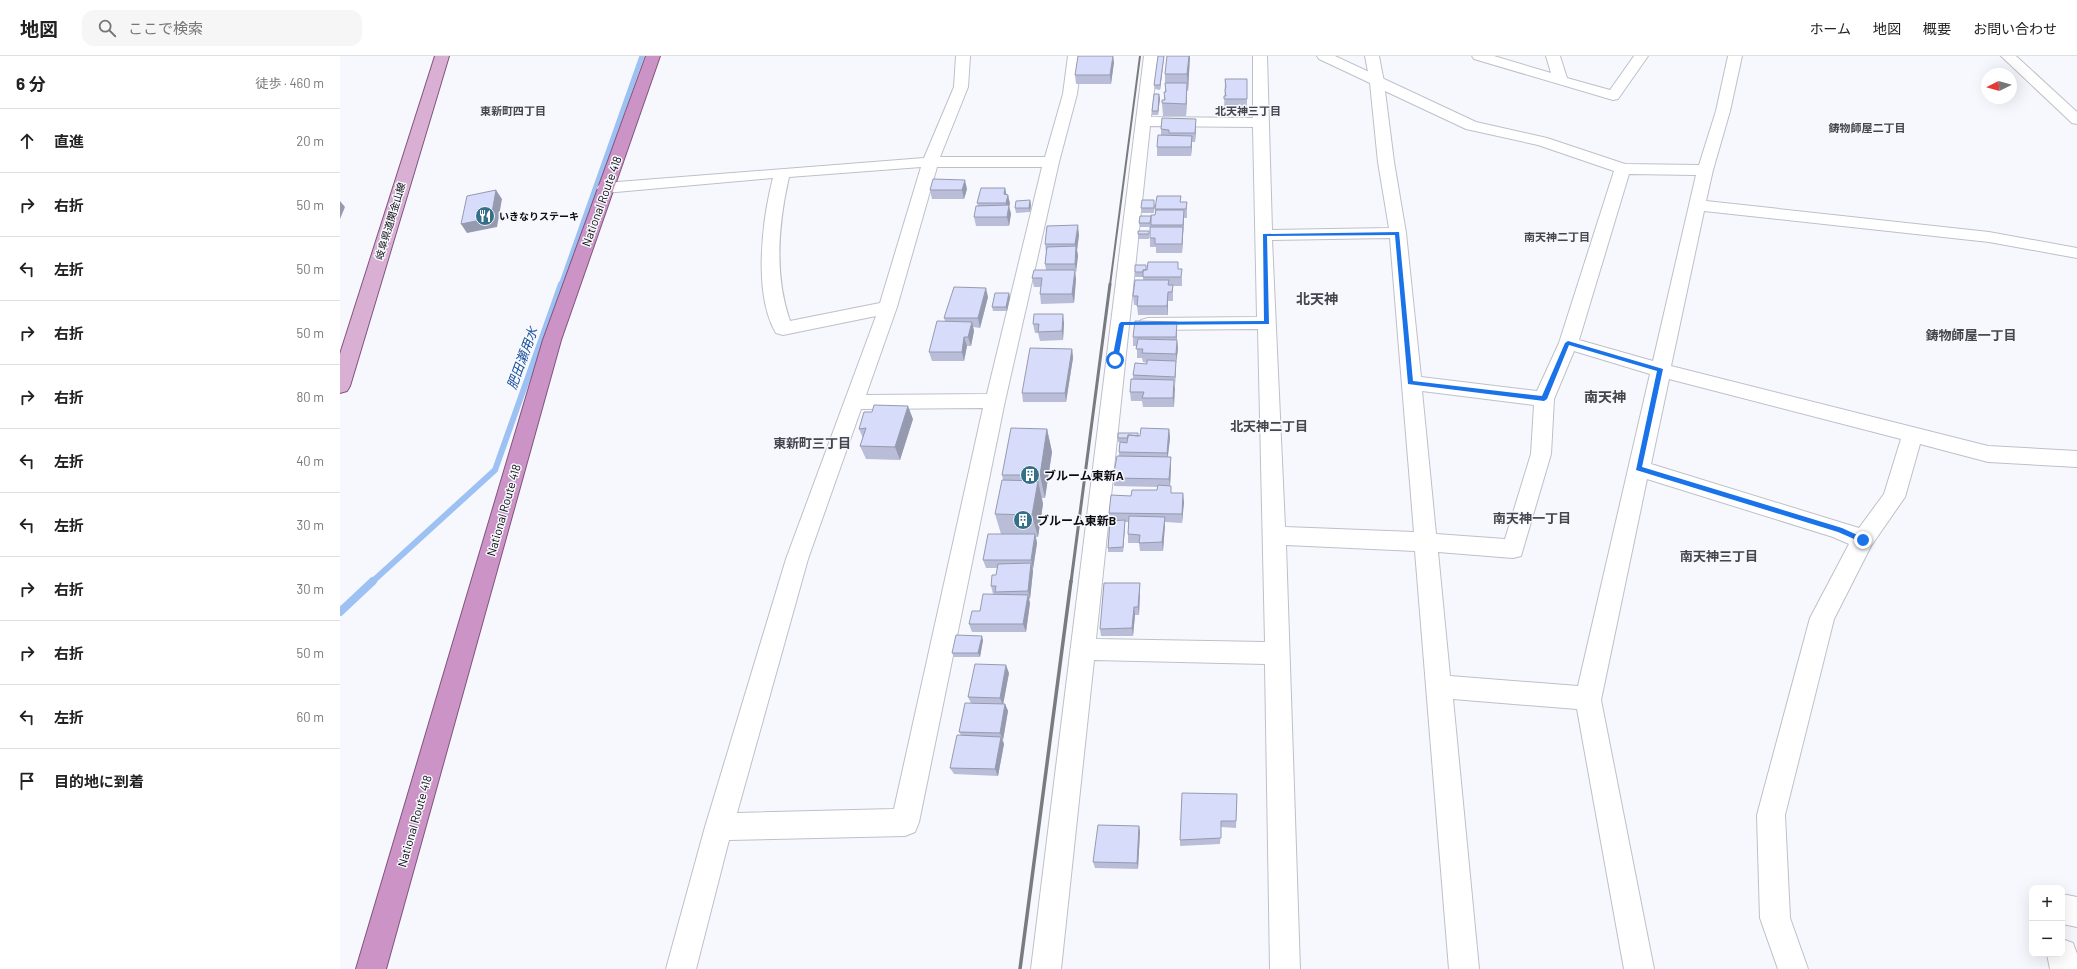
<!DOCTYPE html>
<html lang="ja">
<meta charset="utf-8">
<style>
body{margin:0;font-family:Barlow,"Noto Sans JP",sans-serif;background:#f6f6f6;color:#222}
.controls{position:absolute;right:12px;bottom:12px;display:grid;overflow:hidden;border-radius:8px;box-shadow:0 4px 16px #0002}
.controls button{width:36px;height:36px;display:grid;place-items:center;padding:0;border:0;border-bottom:1px solid #e0e0e0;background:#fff;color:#222;font:20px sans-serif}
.compass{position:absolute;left:1641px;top:12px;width:36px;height:36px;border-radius:50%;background:#fff;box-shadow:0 4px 16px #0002;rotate:265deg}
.stop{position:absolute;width:12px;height:12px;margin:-9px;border:3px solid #1a73e8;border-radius:50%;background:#fff}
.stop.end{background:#1a73e8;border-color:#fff;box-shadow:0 1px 4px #0008}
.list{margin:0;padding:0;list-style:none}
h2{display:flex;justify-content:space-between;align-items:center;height:52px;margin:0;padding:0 16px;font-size:17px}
h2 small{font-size:13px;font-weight:400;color:#767676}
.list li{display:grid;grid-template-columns:26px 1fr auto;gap:12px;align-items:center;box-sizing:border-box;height:64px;padding:0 16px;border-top:1px solid #e0e0e0}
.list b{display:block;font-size:15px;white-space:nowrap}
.list em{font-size:13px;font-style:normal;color:#767676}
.icon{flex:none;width:22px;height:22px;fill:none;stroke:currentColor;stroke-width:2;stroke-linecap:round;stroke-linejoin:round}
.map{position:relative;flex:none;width:1737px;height:913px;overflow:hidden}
header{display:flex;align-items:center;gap:24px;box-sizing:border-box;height:56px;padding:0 20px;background:#fff;border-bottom:1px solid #e0e0e0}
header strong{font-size:19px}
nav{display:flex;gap:22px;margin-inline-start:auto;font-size:14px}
.search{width:280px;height:36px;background:#f6f6f6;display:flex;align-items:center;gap:10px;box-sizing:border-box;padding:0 14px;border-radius:12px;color:#767676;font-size:15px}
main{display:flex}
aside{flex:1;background:#fff}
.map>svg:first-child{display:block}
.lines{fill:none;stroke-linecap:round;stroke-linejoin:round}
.stream-far2{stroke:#9dc1f3;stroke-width:5}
.stream-far1{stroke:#9dc1f3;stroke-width:6}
.stream{stroke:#9dc1f3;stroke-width:8}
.minor-casing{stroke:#bec0c9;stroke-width:2}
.tertiary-casing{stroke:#bec0c9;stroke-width:2}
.primary-casing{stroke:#80547d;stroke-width:2}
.trunk-casing{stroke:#80547d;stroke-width:2}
.minor{fill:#fff;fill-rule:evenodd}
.tertiary{fill:#fff;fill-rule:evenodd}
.primary{fill:#d9afd4;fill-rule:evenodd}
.trunk{fill:#cc94c6;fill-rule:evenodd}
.rail-far2{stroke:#7a7b7f;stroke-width:2}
.rail-far1{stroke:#7a7b7f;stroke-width:3}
.rail{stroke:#7a7b7f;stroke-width:3.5}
.wall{fill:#b9bdd7}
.shaded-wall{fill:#969aaf}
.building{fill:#d7dcfa;stroke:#969aaf}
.route{fill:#1a73e8}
.labels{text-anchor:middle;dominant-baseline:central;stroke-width:3;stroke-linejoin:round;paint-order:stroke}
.far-poi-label{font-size:10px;font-weight:bold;fill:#0c0c0f;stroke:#f7f8fe;text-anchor:start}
.far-street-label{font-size:10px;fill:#0c0c0f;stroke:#f7f8fe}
.far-neighbourhood-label{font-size:11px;font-weight:bold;fill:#44454d;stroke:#f7f8fe}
.street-label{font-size:12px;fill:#0c0c0f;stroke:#f7f8fe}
.poi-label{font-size:12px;font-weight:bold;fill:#0c0c0f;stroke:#f7f8fe;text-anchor:start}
.neighbourhood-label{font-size:13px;font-weight:bold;fill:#44454d;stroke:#f7f8fe}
.water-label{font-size:13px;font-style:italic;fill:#185099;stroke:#f7f8fe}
.quarter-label{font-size:14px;font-weight:bold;fill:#44454d;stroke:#f7f8fe}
</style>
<header>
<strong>地図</strong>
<div class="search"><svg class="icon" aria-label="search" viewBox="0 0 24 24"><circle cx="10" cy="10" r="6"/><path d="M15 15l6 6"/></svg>ここで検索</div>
<nav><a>ホーム</a><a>地図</a><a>概要</a><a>お問い合わせ</a></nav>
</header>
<main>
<aside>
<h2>6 分<small>徒歩 · 460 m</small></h2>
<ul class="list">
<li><svg class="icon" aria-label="ahead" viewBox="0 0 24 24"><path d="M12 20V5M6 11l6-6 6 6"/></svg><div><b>直進</b></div><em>20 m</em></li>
<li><svg class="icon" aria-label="right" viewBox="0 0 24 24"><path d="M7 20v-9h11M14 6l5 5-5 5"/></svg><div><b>右折</b></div><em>50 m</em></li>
<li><svg class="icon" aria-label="left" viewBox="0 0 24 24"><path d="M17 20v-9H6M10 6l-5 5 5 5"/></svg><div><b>左折</b></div><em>50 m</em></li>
<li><svg class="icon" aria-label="right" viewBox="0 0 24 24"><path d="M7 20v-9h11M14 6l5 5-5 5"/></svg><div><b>右折</b></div><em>50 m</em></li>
<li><svg class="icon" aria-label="right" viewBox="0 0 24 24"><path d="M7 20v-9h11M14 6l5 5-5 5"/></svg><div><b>右折</b></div><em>80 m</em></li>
<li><svg class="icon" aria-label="left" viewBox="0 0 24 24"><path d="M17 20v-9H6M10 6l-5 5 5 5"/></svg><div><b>左折</b></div><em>40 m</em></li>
<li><svg class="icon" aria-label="left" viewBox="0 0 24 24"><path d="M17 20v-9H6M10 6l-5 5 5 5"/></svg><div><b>左折</b></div><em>30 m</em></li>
<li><svg class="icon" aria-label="right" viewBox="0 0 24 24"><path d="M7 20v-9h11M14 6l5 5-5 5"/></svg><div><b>右折</b></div><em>30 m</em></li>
<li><svg class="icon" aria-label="right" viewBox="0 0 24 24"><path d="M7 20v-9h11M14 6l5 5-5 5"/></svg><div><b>右折</b></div><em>50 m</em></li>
<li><svg class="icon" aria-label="left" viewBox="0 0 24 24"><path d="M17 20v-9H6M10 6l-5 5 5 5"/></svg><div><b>左折</b></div><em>60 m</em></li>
<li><svg class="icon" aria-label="arrive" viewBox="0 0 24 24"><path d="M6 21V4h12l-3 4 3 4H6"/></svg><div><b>目的地に到着</b></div></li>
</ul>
</aside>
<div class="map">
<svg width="1737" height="913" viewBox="0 0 1737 913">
<rect width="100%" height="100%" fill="#f7f8fe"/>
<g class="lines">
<path class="stream-far2" d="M221,229l81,-229"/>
<path class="stream-far1" d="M32,526l123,-112 66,-186"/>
<path class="stream" d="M0,556l33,-31"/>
<g class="minor-casing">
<path id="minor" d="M616,0h14l-2,31 -28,70h105l18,-63 5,-38h14l-5,38 -18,68 -54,239 -86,421 -4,10 -10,4 -176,4 -33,129h-30l39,-142 81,-268 90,-243 -93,19 -7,-2c-23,-38 -14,-113 -3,-155l-168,15 -6,-2 -2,-3 2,-3 6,-2 319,-25 30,-71zM581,111l-41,136 -90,18c-16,-46 -12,-96 -1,-144zM597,111h105l-55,227 -121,1 31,-88zM643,352l-89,401 -157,4 71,-254 53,-150z
M804,0h14l-7,61 102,1v-62h14l5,174 117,-2 -11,-66 -8,-79 -51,-24 -2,-3h18l141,66 71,16 78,26 74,1 17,-54 12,-55h14l-12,55 -17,59 -7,31 283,31 88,16v10l-88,-16 -285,-31 -33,155 317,80 89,5v16l-89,-5 -68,-18 -15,53 -34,49 -37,73 -49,196 5,103 18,51h-30l-18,-51 -3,-103 53,-197 39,-74 -16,-7 -186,-58 -46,221 53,269h-30l-47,-260 -124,-10 26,270h-30l-34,-418 -129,-6 14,424h-30l-5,-305 -171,-4 -33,309h-30zM1045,35l81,38 72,16 76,26 -55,172 -22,48 -116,-14 -15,-144 -12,-71zM810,70l103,1 4,190 -109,1 -7,2 -2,4 2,4 7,2 110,-1 7,313 -169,-3zM1289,118l67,1 -43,186 -74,-21zM1050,182l24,294 -129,-5 -13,-287zM1234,295l76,23 -72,312 -128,-10 -12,-124 75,6 8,-2 30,-102 3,-55zM1329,323l232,60 -17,55 -25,34 -208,-64zM1082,335l112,14 -3,49 -26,85 -69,-5z
M1132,0h22l57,17 -5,-17h14l7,22 43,12 24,-34h14l-30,43 -5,1 -139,-41z
M1722,838l15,3v30l-15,-3z
M1722,883l11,4 4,11v15h-27l-3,-15h15z"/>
</g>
<g class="tertiary-casing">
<path id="tertiary" d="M1025,0h14l5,26 -2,3h-10l-2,-3z
M1661,0h15l61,56v12l-5,-1z"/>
</g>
<g class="primary-casing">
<path id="primary" d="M95,0h14l-99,330 -3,5 -7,2v-39z"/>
</g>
<g class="trunk-casing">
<path id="trunk" d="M306,0h14l-99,284 -175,629h-30l187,-629z"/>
</g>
<use href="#minor" class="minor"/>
<use href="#tertiary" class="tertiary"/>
<use href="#primary" class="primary"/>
<use href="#trunk" class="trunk"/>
<path class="rail-far2" d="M770,229l30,-229"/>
<path class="rail-far1" d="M731,526l39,-298"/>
<path class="rail" d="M680,913l51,-388"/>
</g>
<path class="wall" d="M818,0h6v1l-4,33 -5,-1 -1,-4z
M850,0l-2,35h-1l-1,25h-23l-1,-13 2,-3v-8h1v-18z
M774,6l-3,22h-35l-1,-9z
M885,23l22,20v13h-23z
M820,42l-2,17h-6v-4z
M856,72l-1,14h-3l-1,14h-34v-9l4,-12v-6z
M665,132l1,6 2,1 2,9 -1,2 2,8 -2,12h-33l-2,-9 4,-11 -1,-3z
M627,133l-3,10h-32l-2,-9z
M690,144l1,5 -1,7 -14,1 -1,-5z
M841,146h6v16h-3l-2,35h-26v-6h-6v-20h-10l-1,-4 12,-3v7v-12h4v-6z
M815,149l-1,8h-12l-1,-5z
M809,175v8h-11v-5z
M739,179l-2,15 1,6 -3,17 1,6 -2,24 -33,1 -1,-10 1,-7h-7l-2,-9 14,-8 -1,-6 1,-11 -1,-9z
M838,206v7l4,9v8h-9v15h-5v14h-30l-1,-10h-3l-1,-9 10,-16v-3h-8v-5z
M648,241l-8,31 -7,-1 1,4 -3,15h-4l-3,15h-32l-3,-9 16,-31 -1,-3z
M670,241l-3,14h-14l-1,-4z
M724,267l-1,17 -23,1 -2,-8h-3l-2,-9z
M837,275v9l1,9 -2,14v7l-2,16v21h-31l-1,-6h-11l-1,-9 3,-13v-4l14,-11v-1l-4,-1 -1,-4h-5v-12h-4v-9z
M732,293l1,9 -7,44h-43l-1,-9z
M573,363l-13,41 -34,-1 -6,-13 3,-8 -4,-9z
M707,373l5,23 -7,46h-3l1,6 -5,33h-2l1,6 -4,26v2l-3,28h-1l1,4 -4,29h-54l-3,-8 24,-30 -2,-8 5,-11 1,-7h-11l-3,-8 18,-26 -6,-20 8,-34 -1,-5z
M829,373l1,9 -2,19h3v9l-1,20h1v7l13,9 -2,21 -17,-1 -2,29h-23l-1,-8h-11v-21h-3v3l-2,27h-15v-4l2,-27 -1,-8 22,-17 26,-6 1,-3 -44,-1 -1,-8 6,-22v-4l1,-10h-2v-4l22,-2z
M800,527v8l-1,24h-4l-2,21h-32l-1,-7z
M643,584l-3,17h-26l-2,-4z
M669,617l-6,31h2l3,7 -5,29 1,4 -6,32 -44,-2 -4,-6 11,-33 -2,-3 12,-29 -3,-6z
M897,738l-1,34 -15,-1 -1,17 -40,2v-6z
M799,770l1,6 -2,37 -43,-1 -2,-6z"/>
<path class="shaded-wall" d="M773,0l1,6 -3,22 -1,-9z
M824,0v1l-4,33v-5z
M849,0h1l-2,35 -1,-17z
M847,27v13l-1,20v-12z
M819,38l1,4 -2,17v-4z
M856,63v9l-1,14v-9z
M852,80v9l-1,11v-9z
M625,124l2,9 -3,10 -2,-9z
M665,132l2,9 -3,-3z
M156,134l6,9 -5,28 -30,6 -6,-9z
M668,139l2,9 -1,2 2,8 -2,12 -2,-9 1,-5 -2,-9z
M690,144l1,5 -1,7 -1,-4z
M0,145l5,6 -5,12z
M844,154v9l-1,15v-9z
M738,169l1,10 -2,15 1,6 -2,17 -1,-9 1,-14 -1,-6z
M843,171v9l-1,17v-9z
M735,214l1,9 -2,24 -2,-9z
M646,232l2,9 -8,31 -2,-10z
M828,236v23l-1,-9z
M669,237l1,4 -3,14 -1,-4z
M723,258l1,9 -1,17 -1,-9z
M632,266l2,9 -3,15 -3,-9z
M837,266v9l-1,15v-9z
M624,281l3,9 -3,15 -2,-9z
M837,284l1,9 -2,14v-9z
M732,293l1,9 -7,44 -1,-9z
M836,305v9l-1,16v-9z
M834,324l1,9 -1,18 -1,-9z
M568,350l5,13 -13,41 -5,-13z
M707,373l5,23 -7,46 -5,-23z
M829,373l1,9 -3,24v-9z
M831,401v9l-1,21 -1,-8z
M698,425l5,23 -5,33 -6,-22z
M843,437l1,9 -2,21v-9z
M825,461v9l-2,25 -1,-9z
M785,464v5l-2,27v-5z
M695,478l2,9 -4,26 -2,-9z
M691,507l2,8 -3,28 -2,-8z
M800,527v8l-1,24 -1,-8z
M688,539l2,8 -4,29 -3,-8z
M794,551l1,8 -2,21 -1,-8z
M642,580l1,4 -3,17 -2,-4z
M666,609l3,8 -6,32 -3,-7z
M665,648l3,7 -5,29 -3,-7z
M661,681l3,7 -6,32 -3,-7z
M799,770l1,6 -2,37 -1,-6z"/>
<path class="building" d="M738,0h35l-3,19h-35z
M818,0h6l-4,29h-6z
M827,0h22l-2,18h-22z
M885,23h22v20h-23v-3h2l-1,-6 1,-3z
M825,27h22l-1,21 -24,-1v-3h3l-1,-8h2z
M814,38h5l-1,17h-6z
M822,62l34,1 -1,14h-26v-3l-8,-1z
M818,79l34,1 -1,11h-34z
M593,123l32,1 -3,10h-32z
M641,132h24l-1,6 4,1 -2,8h-29z
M156,134l-5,28 -30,6 6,-28z
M817,140h24l-1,6h7l-1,7h-31z
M690,144l-1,8h-14l1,-7z
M802,144h12v8h-13z
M669,149l-2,12h-33l2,-11z
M816,154h28l-1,15h-32v-10h4z
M800,160h11l-1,7h-11z
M738,169l-3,19h-30l2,-18z
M810,171h33l-1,17h-27v-6h-5z
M798,175h11v3h-11z
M736,190l-1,18h-30l2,-17z
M808,206h30v7h4l-1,8h-38v-7h4z
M795,209h11v5h-3v2h-8z
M694,214h41l-3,24h-32l2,-16h-10z
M795,224h34l-1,5h5l-1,7h-4l-1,14h-30l1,-10h-5z
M614,231l32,1 -8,30h-34z
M655,237h14l-3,14h-14z
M694,258h29l-1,17 -24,1 1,-8h-6z
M597,265l35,1 -4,15h-4l-2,15h-33z
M795,265l42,1 -1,15h-43z
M798,283l39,1 -1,14 -34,-1 1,-4h-7z
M690,292l42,1 -7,44h-43z
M807,304l29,1 -1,16 -42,-2 2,-12 12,1z
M791,323l43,1 -1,18h-31l2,-6h-14z
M534,349l34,1 -13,41 -35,-1 6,-18 -7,1 5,-17h8z
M671,372l36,1 -7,46h-38z
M801,372l28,1 -2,24 -48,-1 1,-10 7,1 1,-8 12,1z
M778,377h20v3l-10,-1v3h-10z
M777,400l54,1 -2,22 -56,-1z
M662,424l36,1 -6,34 -37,-1z
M818,429l13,1v7h12l-1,21 -73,-1 2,-18 20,1 1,-6h25z
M789,460l36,1 -3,25 -23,1 1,-8 -12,-1z
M785,464l-2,27 -15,1 2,-27z
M648,478h47l-4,26h-48z
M691,507l-3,28 -33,1 1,-6h-5l1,-11h4l2,-11z
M764,527h36l-2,24h-4l-2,21 -32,1z
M643,538l45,1 -5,29h-54l3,-13h8z
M616,579l26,1 -4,17h-26z
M635,608l31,1 -6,33 -32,-1z
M625,647l40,1 -5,29 -41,-1z
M617,679l44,2 -6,32 -45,-1z
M842,737l55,1 -1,27h-15v17l-41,2z
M758,769l41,1 -2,37 -44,-1z"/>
<path class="route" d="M1059,176l14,149 129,15 23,-53 3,-2 95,28 -21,98 200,61 24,11v3h-5l-23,-10 -202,-62 21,-99 -88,-26 -22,54 -3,2 -136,-17 -13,-149 -128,1 2,88 -145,1 -6,35 -3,2 -3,-2 7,-36 2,-2 143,-1 -1,-87z"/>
<defs>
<g id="restaurant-disc" transform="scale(1)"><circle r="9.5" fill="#356f88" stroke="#f7f8fe"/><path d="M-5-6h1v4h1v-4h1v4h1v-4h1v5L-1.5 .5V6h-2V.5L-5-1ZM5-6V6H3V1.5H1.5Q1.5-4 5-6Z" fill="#fff"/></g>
<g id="building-disc" transform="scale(1)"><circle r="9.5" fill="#356f88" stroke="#f7f8fe"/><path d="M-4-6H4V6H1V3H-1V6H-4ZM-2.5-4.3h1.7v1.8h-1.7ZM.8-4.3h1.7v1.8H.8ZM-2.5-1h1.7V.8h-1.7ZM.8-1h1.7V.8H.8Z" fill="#fff"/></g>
</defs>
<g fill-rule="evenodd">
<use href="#restaurant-disc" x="145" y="160"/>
<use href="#building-disc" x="690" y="419"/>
<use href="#building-disc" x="683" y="464"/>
</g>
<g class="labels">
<g class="far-poi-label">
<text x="159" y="160">いきなりステーキ</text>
</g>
<g class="far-street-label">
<text transform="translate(50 165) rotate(-73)">岐阜県道関金山線</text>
</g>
<g class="far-neighbourhood-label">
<text x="173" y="54">東新町四丁目</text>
<text x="908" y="54">北天神三丁目</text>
<text x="1527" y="71">鋳物師屋二丁目</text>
<text x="1217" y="180">南天神二丁目</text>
</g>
<g class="street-label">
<text transform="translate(261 145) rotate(-70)">National Route 418</text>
<text transform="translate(163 454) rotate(-74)">National Route 418</text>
<text transform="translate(74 765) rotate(-74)">National Route 418</text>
</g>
<g class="poi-label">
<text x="704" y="419">ブルーム東新A</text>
<text x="697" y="464">ブルーム東新B</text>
</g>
<g class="neighbourhood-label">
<text x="1631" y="279">鋳物師屋一丁目</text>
<text x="929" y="370">北天神二丁目</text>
<text x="472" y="387">東新町三丁目</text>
<text x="1192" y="462">南天神一丁目</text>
<text x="1379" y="500">南天神三丁目</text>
</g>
<g class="water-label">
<text transform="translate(182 302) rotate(-70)">肥田瀬用水</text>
</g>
<g class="quarter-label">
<text x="977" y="242">北天神</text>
<text x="1265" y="340">南天神</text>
</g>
</g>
</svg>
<div class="controls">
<button>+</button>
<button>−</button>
</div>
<svg class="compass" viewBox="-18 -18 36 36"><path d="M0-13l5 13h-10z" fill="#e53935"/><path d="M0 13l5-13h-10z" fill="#767676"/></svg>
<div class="stop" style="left:775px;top:304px"></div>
<div class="stop end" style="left:1523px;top:484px"></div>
</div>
</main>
